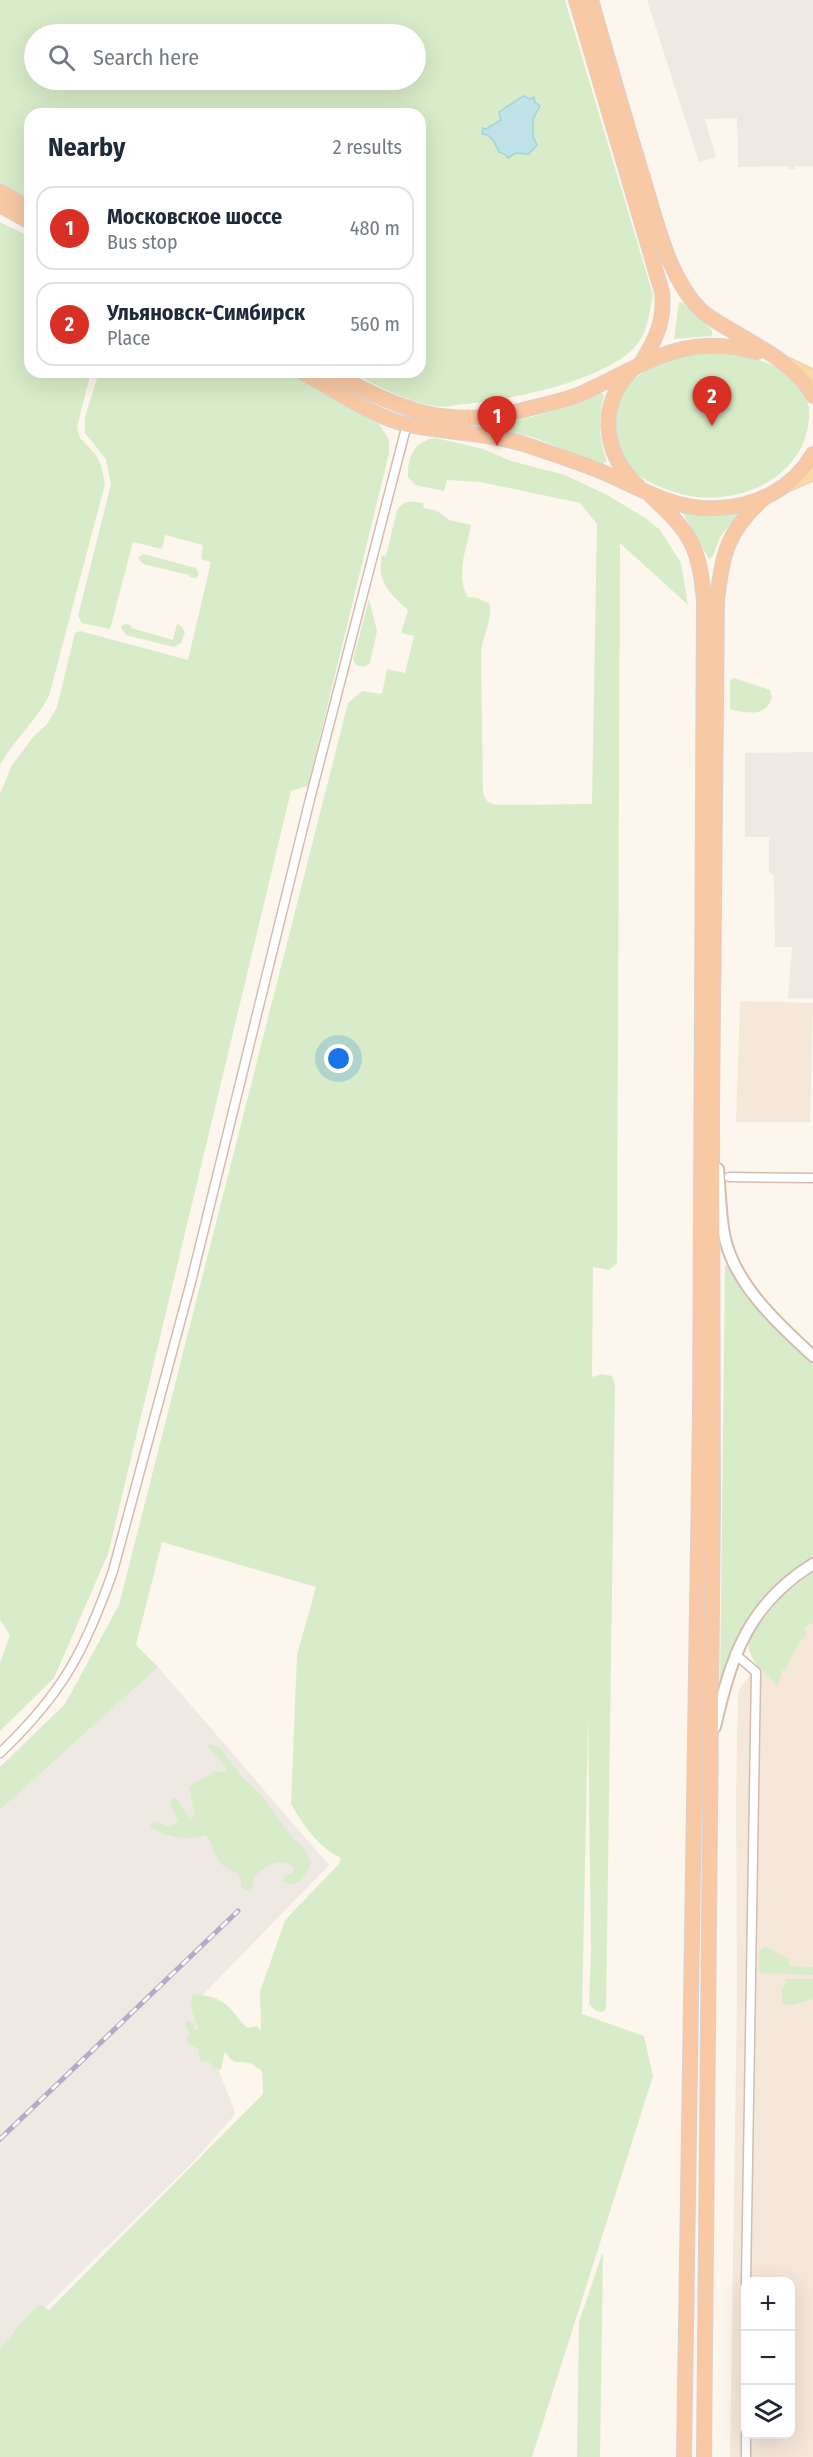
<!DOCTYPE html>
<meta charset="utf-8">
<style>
body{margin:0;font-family:"Fira Sans Condensed",sans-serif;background:#f6f6f7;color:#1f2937}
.controls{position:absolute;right:18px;bottom:18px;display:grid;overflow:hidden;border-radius:12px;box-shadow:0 6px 24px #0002}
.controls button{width:54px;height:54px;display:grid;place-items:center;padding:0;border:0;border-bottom:2px solid #e0e1e3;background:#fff;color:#1f2937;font:30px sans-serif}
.you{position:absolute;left:339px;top:1059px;width:21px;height:21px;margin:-15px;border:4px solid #fff;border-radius:50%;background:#1a73e8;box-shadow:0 0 0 9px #1a73e833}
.badge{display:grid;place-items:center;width:39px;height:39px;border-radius:50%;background:#d93025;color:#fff;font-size:20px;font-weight:700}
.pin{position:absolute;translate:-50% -50px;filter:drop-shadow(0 2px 3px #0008)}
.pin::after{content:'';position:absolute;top:32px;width:21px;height:18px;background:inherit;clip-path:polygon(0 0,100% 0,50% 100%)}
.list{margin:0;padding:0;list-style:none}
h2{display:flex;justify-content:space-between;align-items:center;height:78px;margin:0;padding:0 24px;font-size:26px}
h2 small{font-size:20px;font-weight:400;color:#747a83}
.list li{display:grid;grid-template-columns:39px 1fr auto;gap:18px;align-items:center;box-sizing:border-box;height:84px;margin:0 12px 12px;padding:0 12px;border:2px solid #e0e1e3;border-radius:18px}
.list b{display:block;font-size:22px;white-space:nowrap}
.list p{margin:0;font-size:20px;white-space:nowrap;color:#747a83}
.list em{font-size:20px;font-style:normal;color:#747a83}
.icon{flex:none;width:33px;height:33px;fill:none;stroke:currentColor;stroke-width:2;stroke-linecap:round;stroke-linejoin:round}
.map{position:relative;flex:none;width:813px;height:2457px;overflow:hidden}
.search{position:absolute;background:#fff;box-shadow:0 6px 24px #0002;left:24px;top:24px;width:402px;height:66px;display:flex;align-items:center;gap:15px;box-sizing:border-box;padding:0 21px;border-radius:33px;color:#747a83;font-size:22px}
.panel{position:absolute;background:#fff;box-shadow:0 6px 24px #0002;left:24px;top:108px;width:402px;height:270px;border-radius:18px}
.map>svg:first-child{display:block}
.residential{fill:#f5e8da;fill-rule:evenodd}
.industrial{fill:#efe9e4}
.green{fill:#d8ecc9;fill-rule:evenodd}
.water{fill:#bfe3e8;stroke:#a5d3da;stroke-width:1.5}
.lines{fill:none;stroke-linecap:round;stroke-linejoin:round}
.minor-casing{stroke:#d1beb0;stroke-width:11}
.tertiary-casing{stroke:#d1beb0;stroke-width:14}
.primary-casing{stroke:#dad1cd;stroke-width:16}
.trunk-casing{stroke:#dad1cd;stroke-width:16}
.minor{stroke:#fff;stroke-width:8}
.tertiary{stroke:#fff;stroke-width:10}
.primary{stroke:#fbd9a5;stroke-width:14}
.trunk{stroke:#f9c8a4;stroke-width:14}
.rail-casing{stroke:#b9a8c9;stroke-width:5}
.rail{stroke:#fffaf3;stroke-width:3;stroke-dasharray:9;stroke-linecap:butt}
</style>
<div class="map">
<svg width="813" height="2457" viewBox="0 0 813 2457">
<rect width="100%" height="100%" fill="#fdf6ec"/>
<path class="residential" d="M740,1001l73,2 -3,119h-74z
M813,1594v863h-83l7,-463 -1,-200 2,-103 71,-95zM746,2282h44v152h-44z"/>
<path class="industrial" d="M647,0h166v166h-18v3h-7v-3l-50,1 -1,-49 -32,1 11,38 -17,5z
M813,752v246h-25l4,-51h-17l-1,-71 -5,-4v-35h-24v-84z
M158,1667l171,198 -136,140 42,107 -3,6 -40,45 -192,189v-542z"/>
<path class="green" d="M0,0h565l88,295c-3,13 -5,32 -12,44 -25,41 -132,61 -177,65 -9,1 -19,4 -28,2 -30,-4 -58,-20 -85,-34h69v-258h-390v86l-30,-16zM34,34h382v46h-382z
M0,222l30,15v135h61l-14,55 3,11 16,17 5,10 4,19 -56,212c-13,25 -35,44 -49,69z
M679,302l4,1 29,27v6l-38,3z
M695,352c29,0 62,3 88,19 12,8 22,22 26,36 4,70 -71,100 -124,88 -20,-5 -42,-13 -56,-29 -10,-10 -15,-27 -14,-41 3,-49 38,-62 80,-73z
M99,372h187l93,52 10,16v13l-81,333 -17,5 -183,763 -54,124 -54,53v-68l10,-28 -10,-15v-826l12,-29 22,-29 13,-12 10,-17 18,-74 5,-2 108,29 23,-98 -10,-3 2,-14 -38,-10 -3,14 -29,-7 -23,87 -28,-6 -4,-7 33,-132 -5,-25 -21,-26v-16z
M600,392l4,3c-6,24 -6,42 3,66l-4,3 -71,-27 -57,-11c44,-3 85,-15 125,-34z
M436,438l47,11 28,12 54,14 42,20 40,24 13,11 21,33 7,42 -68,-62 -3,720 -8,7 -16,-3 -1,110 10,-3 10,2 3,8 -9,625 -3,3 -7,-1 -7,-7 2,-53 -3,-234 -6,297 62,22 9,40 -121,381h-532v-109c12,-11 30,-40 42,-43l7,5 214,-216 -1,-24c-5,-1 -7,-5 -13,-7 -13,-3 -15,4 -24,-12l-4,19 -7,-2 -5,-6 -9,-2 -2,-11 -10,-6 -1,-5 3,-4 -5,-9 2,-4 6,2 2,7h3c-2,-11 -10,-25 -5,-35 17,-1 32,5 42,19 4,5 7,10 13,14l9,-2 4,5 -1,-39 25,-72 54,-56 2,-6c-22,-10 -38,-33 -50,-54l6,-149 19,-68 -154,-45 -26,103 22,22 -158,143v-43l65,-63 54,-99 229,-902 14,-12 20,3 5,-25 18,4 9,-37 -13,-3 7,-23c-18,-16 -32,-29 -26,-55l4,1 11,-46c8,-11 14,-9 26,-7l1,5 13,3 12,9 22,5c-4,22 -16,51 -3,72l10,1 12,6c2,17 -7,31 -9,47l2,142 4,8 9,4 96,-1 5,-280 -17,-21 -9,-2 -91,-19 -33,-2 -3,11 -29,-6 -7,-8c-1,-20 7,-37 28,-39z
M681,510h60l-21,27 -7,19 -4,3z
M143,554l53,14 3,6 -3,4 -7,-1v-2l-46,-11 -5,-6z
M369,599l8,32 -7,32 -6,4 -8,-2 -3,-5z
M126,624l5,1v3l42,12 4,-16 5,3 3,5 -4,11 -7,4 -48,-12 -5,-7 1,-3z
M734,678l36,12 2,7c-6,21 -26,16 -42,12v-29z
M727,1265c24,38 53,68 86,99v192c-53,31 -79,72 -93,130l5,-420z
M813,1572v51l-9,5 3,7 -9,9 -13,26h-3l-4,16c-13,-13 -33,-27 -29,-48l33,-43z
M210,1744l11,5 21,28 20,19 31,43 9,6 9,16c-2,13 -14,28 -27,21v-5l10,-6 -1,-4c-13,-11 -27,0 -39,9l-1,11 -5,4 -7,-4c1,-15 -6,-13 -16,-20 -11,-8 -11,-24 -20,-32 -19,6 -38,3 -55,-9l3,-5 6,1 10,5 9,-6 -8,-17 2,-5 4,-1c6,6 8,16 15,20l4,-2 -6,-29c8,-7 18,-9 26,-16l9,1 2,-3c-4,-9 -13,-14 -18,-23z
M765,1946l24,13v7l24,1v8l-52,-2 -2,-3v-19z
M785,1979h28v20l-22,6 -9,-1v-16l5,-5z
M602,2254l1,1 -3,202h-23l2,-135z"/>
<path class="water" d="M523,96l7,3 4,-2 1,5 5,4 -7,13v18l4,8 -8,9 -13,-1 -8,5 -2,-3 -7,-3c-4,-8 -7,-18 -17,-18l1,-6 3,1 15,-9 -2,-8z"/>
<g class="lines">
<g class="minor-casing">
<path id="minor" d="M729,1177l84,1
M735,1654l21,18 -10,610
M0,1753c62,-59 85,-102 113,-182l78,-289 119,-483 97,-375
M746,2457v-23"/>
</g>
<g class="tertiary-casing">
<path id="tertiary" d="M718,1169c2,21 2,44 6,65 9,49 54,90 89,122
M715,1727c16,-70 33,-123 98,-163"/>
</g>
<g class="primary-casing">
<path id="primary" d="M788,365l25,12
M788,484l25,-11"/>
</g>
<g class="trunk-casing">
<path id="trunk" d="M576,0l86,292c3,28 -6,48 -21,71
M591,0c16,56 32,112 49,168 15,46 27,112 64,145 34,25 90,45 109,83
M0,192l30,16
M0,205l30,17
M631,371c-34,35 -28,83 7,115
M302,372c34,18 69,44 106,53 41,8 82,8 122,21 25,9 52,17 77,28 36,16 70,37 112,34 39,-2 74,-20 94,-54
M331,372c75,41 118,59 204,35 15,-4 31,-7 45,-13 64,-28 101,-63 177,-42
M651,496c40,37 49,51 53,106l-4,811 -16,1044
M704,2457l9,-959 -1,-389 5,-509c6,-48 10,-69 48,-103"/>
</g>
<use href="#minor" class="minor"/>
<use href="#tertiary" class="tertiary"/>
<use href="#primary" class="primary"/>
<use href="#trunk" class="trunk"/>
<g class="rail-casing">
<path id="rail" d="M0,2139l238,-228"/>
</g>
<use href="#rail" class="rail"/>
</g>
</svg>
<div class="controls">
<button>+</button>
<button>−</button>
<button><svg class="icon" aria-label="layers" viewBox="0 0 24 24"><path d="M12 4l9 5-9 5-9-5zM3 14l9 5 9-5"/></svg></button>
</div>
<div class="you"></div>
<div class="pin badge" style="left:497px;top:446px">1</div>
<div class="pin badge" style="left:712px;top:426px">2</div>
<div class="search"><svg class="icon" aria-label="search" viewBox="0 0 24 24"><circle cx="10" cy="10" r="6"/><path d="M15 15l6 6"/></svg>Search here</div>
<section class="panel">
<h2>Nearby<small>2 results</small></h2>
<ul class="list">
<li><span class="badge">1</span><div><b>Московское шоссе</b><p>Bus stop</p></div><em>480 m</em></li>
<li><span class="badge">2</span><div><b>Ульяновск-Симбирск</b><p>Place</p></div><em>560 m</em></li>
</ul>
</section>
</div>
